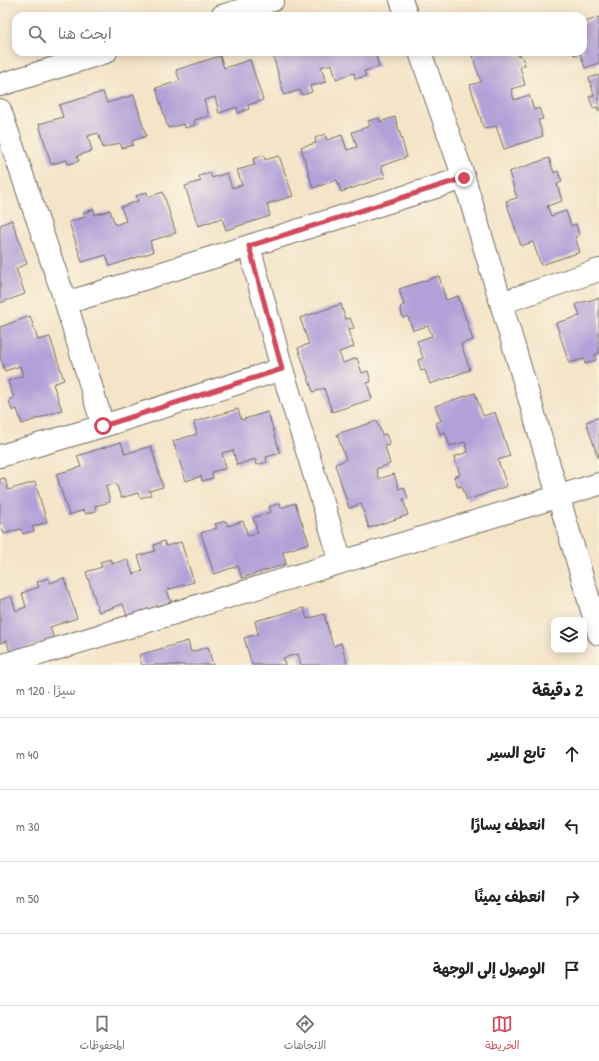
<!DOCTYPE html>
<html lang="ar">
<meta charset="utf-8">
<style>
body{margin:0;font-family:"Patrick Hand","Playpen Sans Arabic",sans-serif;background:#f6f6f6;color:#222;direction:rtl}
.controls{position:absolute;right:12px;bottom:12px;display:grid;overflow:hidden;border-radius:8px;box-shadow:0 2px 10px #0003}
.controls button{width:36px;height:36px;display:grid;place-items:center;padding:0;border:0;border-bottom:1px solid #e0e0e0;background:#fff;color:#222;font:20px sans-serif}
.stop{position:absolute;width:12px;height:12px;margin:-9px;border:3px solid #d1495b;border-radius:50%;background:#fff}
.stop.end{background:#d1495b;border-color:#fff;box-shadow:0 1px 4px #0008}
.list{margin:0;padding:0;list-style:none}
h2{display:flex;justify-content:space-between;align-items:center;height:52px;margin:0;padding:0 16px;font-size:17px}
h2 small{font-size:13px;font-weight:400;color:#767676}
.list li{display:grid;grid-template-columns:26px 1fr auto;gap:12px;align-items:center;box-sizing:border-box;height:72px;padding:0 16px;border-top:1px solid #e0e0e0}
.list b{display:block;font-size:15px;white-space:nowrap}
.list em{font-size:13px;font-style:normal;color:#767676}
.icon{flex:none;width:22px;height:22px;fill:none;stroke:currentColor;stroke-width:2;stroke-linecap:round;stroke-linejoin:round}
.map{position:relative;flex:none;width:599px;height:665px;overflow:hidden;direction:ltr}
.search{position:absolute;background:#fff;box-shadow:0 2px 10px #0003;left:12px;right:12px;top:12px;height:44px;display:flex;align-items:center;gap:10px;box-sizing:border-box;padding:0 14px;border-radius:12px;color:#767676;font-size:15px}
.sheet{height:340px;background:#fff}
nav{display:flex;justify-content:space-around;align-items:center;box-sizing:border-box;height:56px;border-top:1px solid #e0e0e0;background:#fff;font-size:11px;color:#767676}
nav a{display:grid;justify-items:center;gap:2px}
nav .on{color:#d1495b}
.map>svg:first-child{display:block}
.building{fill:#b2a1d8}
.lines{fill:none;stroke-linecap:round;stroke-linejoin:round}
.street-casing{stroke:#716c62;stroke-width:24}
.street{stroke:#fff;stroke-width:22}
.route{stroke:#d1495b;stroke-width:5}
</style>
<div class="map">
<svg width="599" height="665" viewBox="0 0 599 665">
<rect width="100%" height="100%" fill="#fcf5e5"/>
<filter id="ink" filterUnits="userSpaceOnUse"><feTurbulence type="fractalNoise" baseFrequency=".025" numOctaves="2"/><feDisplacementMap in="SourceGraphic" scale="8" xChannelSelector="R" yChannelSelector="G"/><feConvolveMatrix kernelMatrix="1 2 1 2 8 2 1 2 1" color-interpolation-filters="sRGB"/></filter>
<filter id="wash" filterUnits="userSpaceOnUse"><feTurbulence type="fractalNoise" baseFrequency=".012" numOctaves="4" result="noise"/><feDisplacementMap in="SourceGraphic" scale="16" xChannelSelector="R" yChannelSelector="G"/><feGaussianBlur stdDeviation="0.9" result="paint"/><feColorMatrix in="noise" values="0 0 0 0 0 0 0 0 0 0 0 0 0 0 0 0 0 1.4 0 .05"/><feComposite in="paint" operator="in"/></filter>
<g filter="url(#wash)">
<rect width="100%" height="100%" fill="#f4e4c8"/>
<g id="blocks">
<path class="building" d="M599,17v46l-14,5 -5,-15 -6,2v-3h9v-29z
M281,52h94l4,15 -15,4 2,5 -11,3 -1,-6 -18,6 -4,-15 -11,3 5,15 -16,4 2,6 -10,3 -2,-5 -16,5 -11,-40z
M482,52h34l1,4 4,-1 4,10 -5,2 5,18 -14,4 3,11 15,-5 5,15 5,-2 4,11 -5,1 5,16 -39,13 -8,-23 -12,3 -14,-44 11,-3 -9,-27z
M220,56l4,12 26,-8 13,40 -15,5 1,4 -11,4 -1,-6 -18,6 -4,-16 -11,3 5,16 -15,4 1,5 -10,3 -1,-4 -16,4 -12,-40 24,-7 -4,-11z
M599,75v37l-2,-5 -4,1 -4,-11 5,-2 -5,-17z
M103,92l4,11 27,-8 12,41 -14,5 1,4 -11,3 -2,-5 -17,5 -5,-15 -10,3 4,15 -15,5 2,5 -11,3 -1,-4 -16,4 -12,-40 24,-7 -4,-12z
M395,117l12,40 -26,9 4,11 -44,15 -4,-12 -24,8 -12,-41 15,-4 -1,-5 10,-4 2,6 15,-5 5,15 10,-3 -5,-15 18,-6 -2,-5 11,-3 1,4z
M264,155l1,5 14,-4 14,40 -26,8 3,12 -44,14 -4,-12 -24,8 -13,-40 16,-5 -2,-5 11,-3 2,5 15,-5 5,15 10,-3 -5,-15 18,-5 -2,-6z
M549,158l5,15 4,-2 4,11 -5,2 5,17 -15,5 4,10 15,-5 5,15 5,-2 3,11 -4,2 5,15 -39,13 -8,-23 -12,4 -15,-45 11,-3 -8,-26z
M147,192l1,5 15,-5 13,41 -26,8 3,11 -43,14 -4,-11 -24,7 -13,-40 16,-5 -2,-4 11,-4 1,6 15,-5 5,15 11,-4 -5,-14 17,-6 -2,-5z
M12,220l15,44 -11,4 9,26 -25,9v-78z
M439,276l7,24 12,-4 15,44 -12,4 9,26 -40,14 -5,-14 -4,1 -3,-11 5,-2 -6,-17 15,-5 -4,-10 -15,4 -5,-14 -5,2 -3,-11 4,-2 -5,-16z
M599,298v55l-4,2 1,5 -11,4 -1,-5 -15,4 -13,-40 24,-7 -4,-12z
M341,304l4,15 5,-1 4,10 -6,2 6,17 -15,5 4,11 14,-5 5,15 6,-2 3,11 -4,1 5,16 -40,13 -8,-24 -11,4 -15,-44 11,-4 -9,-26z
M30,316l8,24 12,-3 14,43 -11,4 9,26 -40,14 -5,-15 -5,2 -3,-11 5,-2 -6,-17 15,-5 -3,-10 -15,5 -5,-14v-30z
M475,393l8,23 12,-4 15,44 -12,4 9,26 -40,14 -5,-14 -4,1 -4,-11 6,-1 -6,-18 14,-5 -3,-10 -15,4 -5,-14 -5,2 -4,-11 5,-2 -6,-15z
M238,409l3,11 27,-8 12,41 -14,4 1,5 -11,3 -1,-6 -18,6 -4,-15 -11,3 4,15 -14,4 1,6 -11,3 -1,-5 -15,5 -13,-40 24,-7 -3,-12z
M599,417v43l-13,-38z
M377,421l5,14 4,-1 4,11 -5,1 5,18 -14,5 3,10 15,-5 5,15 5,-2 4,11 -5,1 5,16 -39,13 -8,-24 -12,4 -14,-44 11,-4 -9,-26z
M121,442l4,12 26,-8 12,41 -14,4 2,4 -11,3 -2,-5 -17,5 -5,-15 -10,3 4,16 -15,4 1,5 -10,3 -2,-4 -15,5 -13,-41 25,-7 -4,-11z
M5,478l3,12 27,-8 12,40 -15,5 2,4 -11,3 -2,-5 -17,5 -4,-12v-43z
M280,503l1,5 14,-5 14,40 -26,9 3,12 -44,14 -4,-12 -24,8 -13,-41 16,-5 -2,-4 11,-3 2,5 15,-5 5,15 10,-3 -5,-15 18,-6 -2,-5z
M164,541l2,5 15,-4 13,40 -27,8 4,12 -44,14 -4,-12 -24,8 -13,-40 16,-5 -2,-5 11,-3 2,5 14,-5 6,15 10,-3 -5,-15 17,-5 -1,-6z
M48,578l2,5 14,-5 13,40 -27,9 4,12 -44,14 -3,-12 -7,2v-43l11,-4 5,15 10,-4 -4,-14 17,-6 -2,-5z
M304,608l3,11 17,-5 9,32 8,-3 6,21 -3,1h-43l-3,-11 -15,4 2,7h-33l-8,-27 14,-4 -3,-13z
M188,641l3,11 17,-5 5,18h-71l-3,-10z"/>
</g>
</g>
<g filter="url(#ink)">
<use href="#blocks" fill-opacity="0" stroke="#716c62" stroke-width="1"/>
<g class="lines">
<g class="street-casing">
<path id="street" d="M401,0l6,16
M222,16l51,-16
M420,52l44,126 135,456
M0,85l106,-33
M0,110l66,193 37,123 179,-57 59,193
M66,303l183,-57
M501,303l98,-33
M282,369l-33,-123 215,-68
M0,456l103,-30
M3,665l596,-181"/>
</g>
<use href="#street" class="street"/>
</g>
</g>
<g class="lines" filter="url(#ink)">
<path class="route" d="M103,426l179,-57 -33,-123 215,-68"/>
</g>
</svg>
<div class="controls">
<button><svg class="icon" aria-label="layers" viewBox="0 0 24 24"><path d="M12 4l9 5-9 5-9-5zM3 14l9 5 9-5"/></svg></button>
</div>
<div class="stop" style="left:103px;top:426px"></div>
<div class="stop end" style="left:464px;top:178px"></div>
<div class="search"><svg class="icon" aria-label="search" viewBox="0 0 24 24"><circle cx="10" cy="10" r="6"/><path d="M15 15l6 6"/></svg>ابحث هنا</div>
</div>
<section class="sheet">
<h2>2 دقيقة<small>سيرًا · 120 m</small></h2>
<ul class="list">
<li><svg class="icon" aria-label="ahead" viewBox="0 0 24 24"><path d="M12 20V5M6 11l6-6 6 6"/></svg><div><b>تابع السير</b></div><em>40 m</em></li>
<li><svg class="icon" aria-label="left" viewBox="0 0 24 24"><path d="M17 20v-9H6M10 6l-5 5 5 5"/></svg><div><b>انعطف يسارًا</b></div><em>30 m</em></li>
<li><svg class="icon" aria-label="right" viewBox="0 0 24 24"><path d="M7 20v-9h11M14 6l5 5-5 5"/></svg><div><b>انعطف يمينًا</b></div><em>50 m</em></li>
<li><svg class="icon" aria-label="arrive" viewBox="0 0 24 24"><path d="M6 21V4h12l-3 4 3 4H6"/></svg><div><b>الوصول إلى الوجهة</b></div></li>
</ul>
</section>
<nav>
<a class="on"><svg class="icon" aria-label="map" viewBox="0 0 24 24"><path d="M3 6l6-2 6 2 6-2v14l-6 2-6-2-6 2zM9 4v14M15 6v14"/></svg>الخريطة</a>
<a><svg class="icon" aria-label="directions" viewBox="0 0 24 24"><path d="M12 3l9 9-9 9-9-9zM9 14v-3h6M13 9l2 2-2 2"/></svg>الاتجاهات</a>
<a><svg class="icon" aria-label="saved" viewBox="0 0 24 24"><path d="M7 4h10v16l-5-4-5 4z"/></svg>المحفوظات</a>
</nav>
